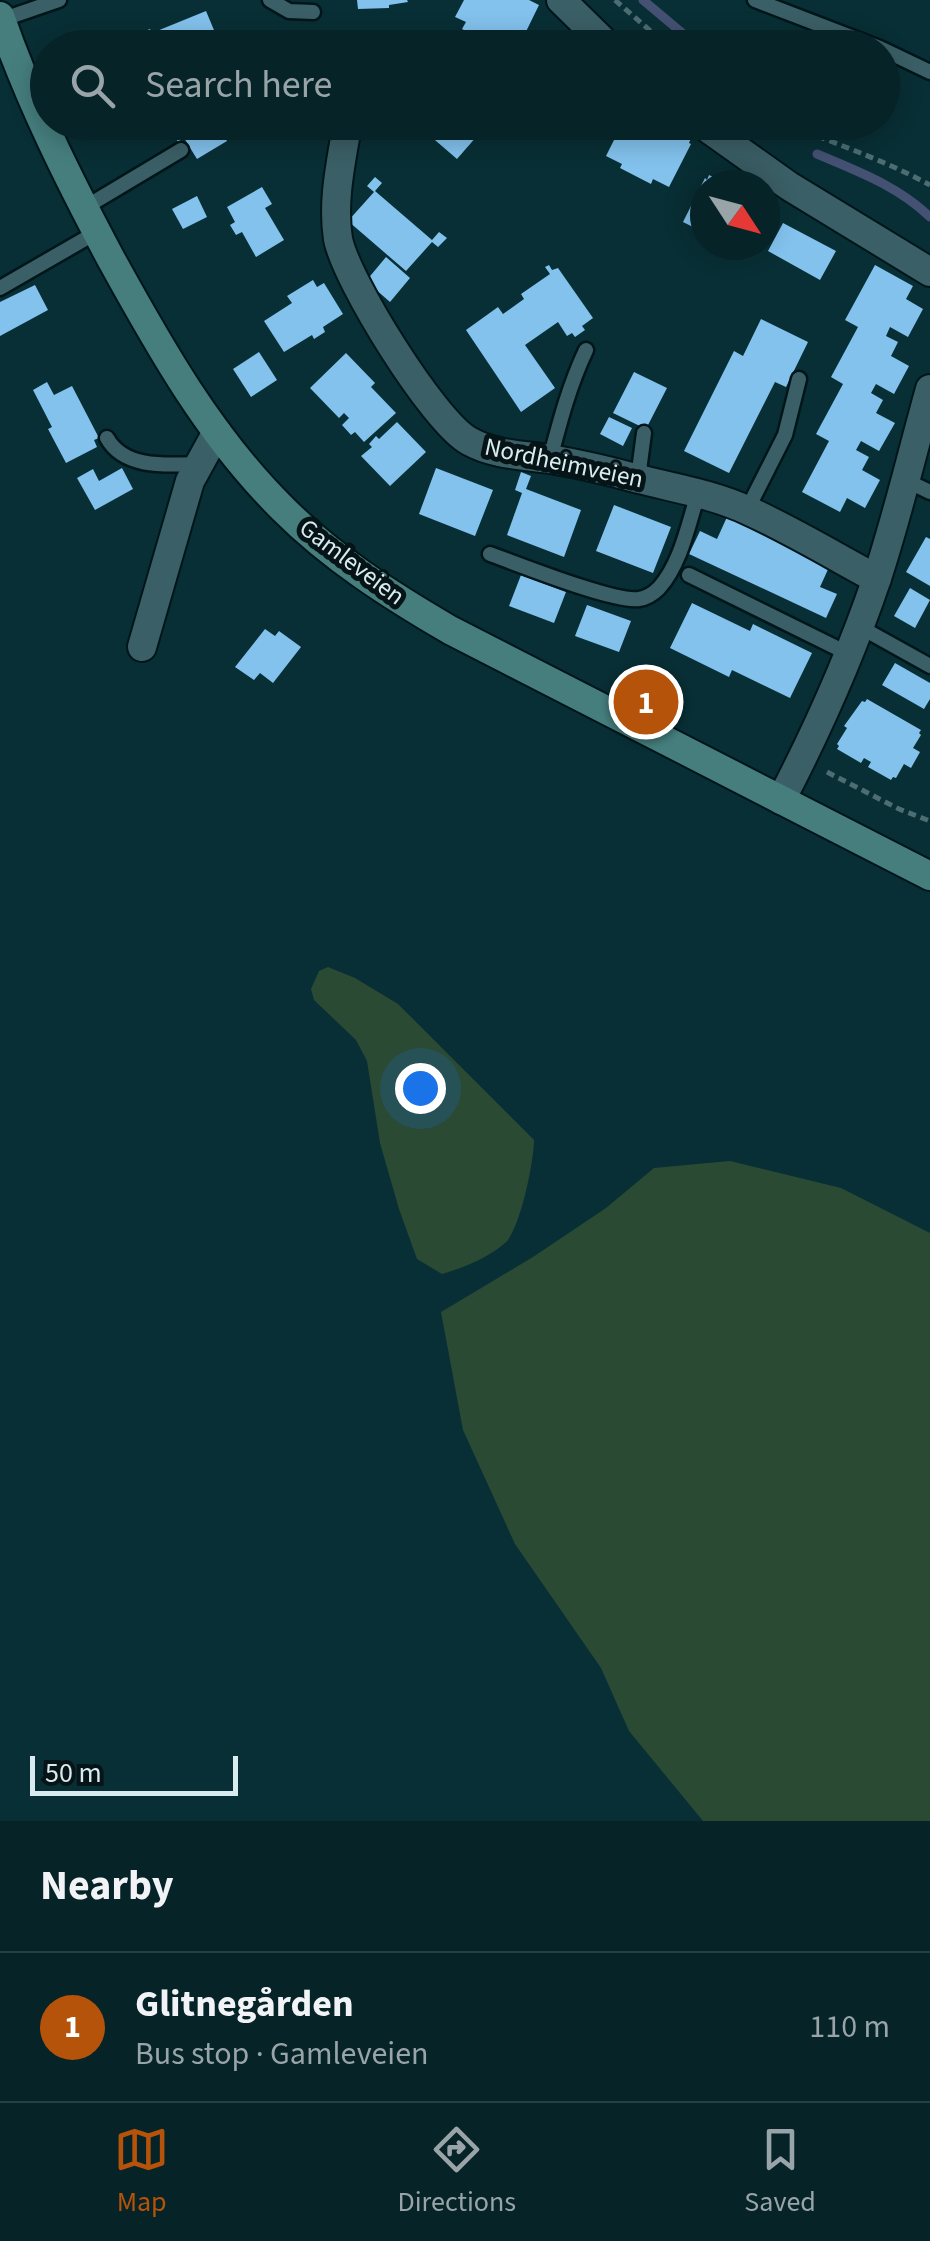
<!DOCTYPE html>
<meta charset="utf-8">
<style>
body{margin:0;font-family:"Source Sans 3",sans-serif;background:#142f34;color:#f1f3f6}
.compass{position:absolute;left:690px;top:170px;width:90px;height:90px;border-radius:50%;background:#062328;box-shadow:0 5px 25px #0003;rotate:126deg}
.scale{position:absolute;left:30px;bottom:25px;width:208px;box-sizing:border-box;padding-left:10px;border:5px solid #d8ecf0;border-top:0;font-size:28px;line-height:35px;white-space:nowrap;color:#d8ecf0;-webkit-text-stroke:8px #061417;paint-order:stroke}
.you{position:absolute;left:420px;top:1088px;width:35px;height:35px;margin:-25px;border:8px solid #fff;border-radius:50%;background:#1a73e8;box-shadow:0 0 0 15px #1a73e833}
.badge{display:grid;place-items:center;width:65px;height:65px;border-radius:50%;background:#b45309;color:#fff;font-size:32px;font-weight:700}
.pin{position:absolute;translate:-50% -50%;border:5px solid #fff;box-shadow:0 2px 10px #0006}
.list{margin:0;padding:0;list-style:none}
h2{display:flex;justify-content:space-between;align-items:center;height:130px;margin:0;padding:0 40px;font-size:42px}
h2 small{font-size:32px;font-weight:400;color:#98a4a8}
.list li{display:grid;grid-template-columns:65px 1fr auto;gap:30px;align-items:center;box-sizing:border-box;height:150px;padding:0 40px;border-top:2px solid #274045}
.list b{display:block;font-size:38px;white-space:nowrap}
.list p{margin:0;font-size:32px;white-space:nowrap;color:#98a4a8}
.list em{font-size:32px;font-style:normal;color:#98a4a8}
.icon{flex:none;width:55px;height:55px;fill:none;stroke:currentColor;stroke-width:2;stroke-linecap:round;stroke-linejoin:round}
.map{position:relative;flex:none;width:930px;height:1821px;overflow:hidden}
.search{position:absolute;background:#062328;box-shadow:0 5px 25px #0003;left:30px;right:30px;top:30px;height:110px;display:flex;align-items:center;gap:25px;box-sizing:border-box;padding:0 35px;border-radius:55px;color:#98a4a8;font-size:38px}
.sheet{height:280px;background:#062328}
nav{display:flex;justify-content:space-around;align-items:center;box-sizing:border-box;height:140px;border-top:2px solid #274045;background:#062328;font-size:28px;color:#98a4a8}
nav a{display:grid;justify-items:center;gap:5px}
nav .on{color:#b45309}
.map>svg:first-child{display:block}
.green{fill:#2a4a34}
.lines{fill:none;stroke-linecap:round;stroke-linejoin:round}
.stream{stroke:#455173;stroke-width:9}
.building{fill:#83c2ed}
.service-casing{stroke:#00161a;stroke-width:19}
.minor-casing{stroke:#00161a;stroke-width:32}
.secondary-casing{stroke:#00161a;stroke-width:32}
.path{stroke:#4c6d72;stroke-width:5;stroke-dasharray:8 5;stroke-linecap:butt}
.service{stroke:#3b5f66;stroke-width:14}
.minor{stroke:#3b5f66;stroke-width:28}
.secondary{stroke:#467e7e;stroke-width:28}
.labels{text-anchor:middle;dominant-baseline:central;stroke-width:10;stroke-linejoin:round;paint-order:stroke}
.street-label{font-size:25px;fill:#d8ecf0;stroke:#061417}
</style>
<div class="map">
<svg width="930" height="1821" viewBox="0 0 930 1821">
<rect width="100%" height="100%" fill="#082f35"/>
<path class="green" d="M328,967l27,11 43,26 136,136c0,21 -14,90 -29,103 -19,16 -40,24 -63,31l-25,-15 -18,-50 -19,-66 -13,-82 -11,-21 -42,-40 -3,-11 8,-18z
M730,1161l111,27 89,45v588h-227l-74,-90 -28,-63 -86,-124 -52,-114 -22,-118 92,-55 73,-49 48,-40z"/>
<g class="lines">
<path class="stream" d="M643,0l57,48
M817,154c40,17 81,32 113,63"/>
</g>
<path class="building" d="M357,0h50l1,2 -19,3v3l-31,1z
M464,0h65l10,5 -21,43 -12,-5 -2,5h-6l-36,-19 4,-7 -11,-5z
M206,11l13,31 -13,6h-102l46,-19 2,4z
M171,122h45l11,19 -30,18 -13,-21 -6,4 -11,-18z
M261,122h38l-32,14z
M414,122h71l-3,5 2,1 -27,31z
M623,122h37l31,16 -2,5 2,1 -22,43 -16,-8 -2,5 -31,-16 2,-4 -16,-8z
M709,175l20,10h-24v54l-9,-4 3,-5 -16,-8 22,-44 2,2z
M375,177l7,6 -7,8 57,49 7,-8 8,6 -9,9 -6,-5 -26,29 -58,-50 26,-29 -7,-6z
M262,187l10,17 -7,4 19,32 -28,17 -14,-25 -6,3 -6,-10 5,-3 -8,-15z
M197,196l10,21 -24,12 -11,-20z
M783,223l53,28 -16,29 -52,-29z
M717,245h33l-5,9 -15,-8 -3,4z
M386,257l24,21 -20,24 -24,-21z
M549,265l3,5 6,-2 35,50 -11,8 3,4 -10,7 -3,-4 -5,3 -9,-14 -33,23 30,43 -34,24 -55,-82 32,-23 5,7 21,-15 -3,-5 29,-20 -5,-7z
M875,265l38,21 -7,13 17,10 -15,28 -18,-10 -4,9 12,6 -7,14 18,10 -15,28 -18,-10 -5,9 12,7 -7,13 19,10 -16,28 -18,-10 -5,9 13,7 -7,13 18,10 -15,28 -18,-10 -7,14 -38,-20 27,-51 -13,-7 27,-50 -12,-7 27,-50 -13,-7z
M313,280l4,7 7,-4 19,31 -20,13 2,5 -11,7 -2,-4 -28,17 -20,-31 28,-18 -5,-7z
M35,285l13,25 -48,26v-34z
M761,319l47,23 -22,45 -11,-5 -46,91 -45,-22 50,-100 9,5z
M259,352l18,28 -26,17 -18,-28z
M346,353l29,30 -4,4 25,26 -32,29 -9,-10 -4,3 -9,-10 7,-7 -5,-5 -5,5 -29,-30z
M634,372l33,16 -21,41 -33,-16z
M47,382l7,13 18,-9 27,52 -5,2 3,7 -31,16 -18,-34 4,-2 -19,-37z
M609,417l23,11 -9,18 -23,-12z
M397,422l29,30 -36,34 -29,-30 11,-9 -3,-3 7,-8 3,3z
M122,468l11,21 -38,21 -18,-32 16,-9 6,12z
M436,468l57,22 -18,46 -56,-22z
M521,472l10,4 -5,13 55,21 -17,47 -57,-22 15,-42 -7,-3z
M614,505l57,22 -18,46 -57,-22z
M727,517l103,48 -10,22 17,7 -11,24 -137,-64 11,-23 17,8z
M926,537l4,2v47l-24,-14z
M521,575l45,17 -12,31 -45,-17z
M910,588l20,12 -15,28 -21,-12z
M692,603l58,28 3,-7 59,29 -22,45 -58,-28 -3,7 -59,-29z
M587,605l44,16 -12,31 -44,-16z
M265,629l10,7 4,-5 22,16 -28,36 -13,-10 -6,7 -19,-13z
M895,663l35,20v16l-6,10 -42,-24z
M867,699l54,31 -2,3 2,2 -8,13 7,4 -9,16 -7,-4 -8,14 -3,-1 -2,3 -23,-13 3,-5 -7,-4 -3,5 -24,-14 2,-3 -2,-2 10,-16 -3,-2 18,-25 3,1z"/>
<g class="lines">
<g class="service-casing">
<path id="service" d="M270,0l19,11 24,1
M755,0l125,48
M1,20l58,-20
M882,49l48,23
M84,208l97,-58
M0,288l97,-56
M107,438c17,31 60,27 90,26
M550,459c10,-38 19,-73 36,-109
M638,478l6,-45
M905,480l25,12
M747,510l38,-75 14,-56
M490,554c28,10 125,49 149,45 8,-1 15,-6 20,-11 22,-25 29,-63 39,-94
M689,575l160,79
M860,627l70,39"/>
</g>
<g class="minor-casing">
<path id="minor" d="M561,0l49,48
M699,122l90,64 141,86
M347,126c-6,37 -15,75 -9,113 8,41 95,182 131,202 25,14 53,14 81,18 30,5 60,12 89,20 36,9 76,16 110,32 44,20 85,45 128,68
M142,647l48,-166 27,-49
M781,800c37,-71 69,-143 95,-219 21,-63 36,-128 54,-192"/>
</g>
<g class="secondary-casing">
<path id="secondary" d="M0,16c29,84 69,164 111,243 49,89 99,178 172,250 49,49 107,86 167,121l480,246"/>
</g>
<path class="path" d="M615,0l55,48
M781,122c50,20 101,37 149,63
M827,772l72,37 31,12"/>
<use href="#service" class="service"/>
<use href="#minor" class="minor"/>
<use href="#secondary" class="secondary"/>
</g>
<g class="labels">
<g class="street-label">
<text transform="translate(564 463) rotate(12)">Nordheimveien</text>
<text transform="translate(352 562) rotate(37)">Gamleveien</text>
</g>
</g>
</svg>
<svg class="compass" viewBox="-18 -18 36 36"><path d="M0-13l5 13h-10z" fill="#e53935"/><path d="M0 13l5-13h-10z" fill="#98a4a8"/></svg>
<div class="scale">50 m</div>
<div class="you"></div>
<div class="pin badge" style="left:646px;top:702px">1</div>
<div class="search"><svg class="icon" aria-label="search" viewBox="0 0 24 24"><circle cx="10" cy="10" r="6"/><path d="M15 15l6 6"/></svg>Search here</div>
</div>
<section class="sheet">
<h2>Nearby<small></small></h2>
<ul class="list">
<li><span class="badge">1</span><div><b>Glitnegården</b><p>Bus stop · Gamleveien</p></div><em>110 m</em></li>
</ul>
</section>
<nav>
<a class="on"><svg class="icon" aria-label="map" viewBox="0 0 24 24"><path d="M3 6l6-2 6 2 6-2v14l-6 2-6-2-6 2zM9 4v14M15 6v14"/></svg>Map</a>
<a><svg class="icon" aria-label="directions" viewBox="0 0 24 24"><path d="M12 3l9 9-9 9-9-9zM9 14v-3h6M13 9l2 2-2 2"/></svg>Directions</a>
<a><svg class="icon" aria-label="saved" viewBox="0 0 24 24"><path d="M7 4h10v16l-5-4-5 4z"/></svg>Saved</a>
</nav>
